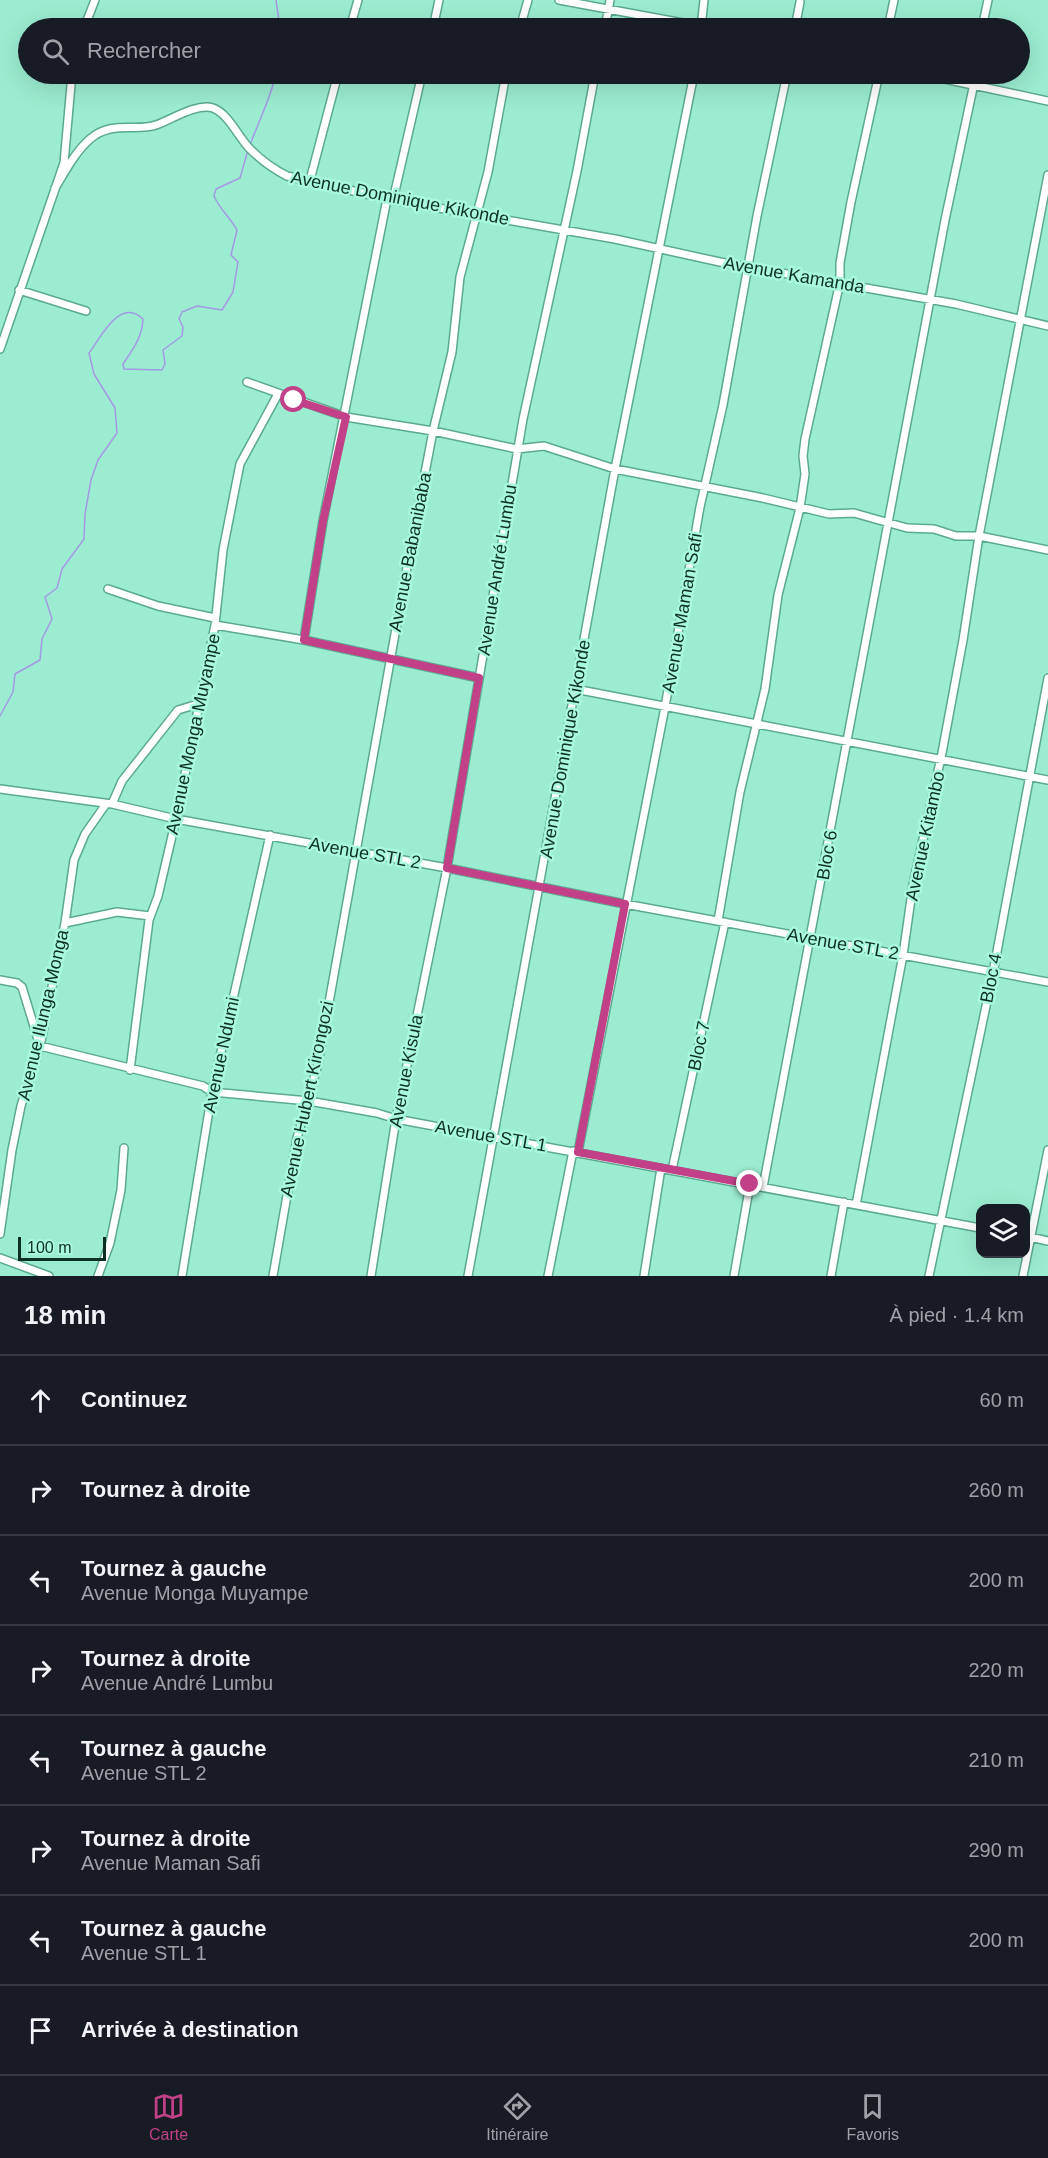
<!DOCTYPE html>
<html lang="fr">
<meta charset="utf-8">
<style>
body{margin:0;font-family:Arial,sans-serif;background:#242831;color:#f1f3f6}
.controls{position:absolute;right:18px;bottom:18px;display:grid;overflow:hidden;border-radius:12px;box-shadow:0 6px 24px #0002}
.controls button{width:54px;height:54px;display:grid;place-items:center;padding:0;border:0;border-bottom:2px solid #363941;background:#171b24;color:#f1f3f6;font:30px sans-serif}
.scale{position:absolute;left:18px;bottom:15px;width:88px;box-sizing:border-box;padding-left:6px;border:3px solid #0d3025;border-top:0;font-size:16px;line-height:21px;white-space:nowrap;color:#0d3025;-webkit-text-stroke:4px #a8f9dd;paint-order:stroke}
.stop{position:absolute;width:18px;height:18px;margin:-14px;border:4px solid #c24087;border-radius:50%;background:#fff}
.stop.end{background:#c24087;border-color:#fff;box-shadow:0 2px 6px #0008}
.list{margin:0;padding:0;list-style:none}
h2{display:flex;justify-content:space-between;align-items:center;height:78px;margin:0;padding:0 24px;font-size:26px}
h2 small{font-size:20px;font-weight:400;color:#9ea1a6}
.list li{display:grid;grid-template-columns:39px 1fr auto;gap:18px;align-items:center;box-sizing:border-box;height:90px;padding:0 24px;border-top:2px solid #363941}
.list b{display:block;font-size:22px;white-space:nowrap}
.list p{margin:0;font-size:20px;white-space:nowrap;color:#9ea1a6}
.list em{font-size:20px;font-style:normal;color:#9ea1a6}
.icon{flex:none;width:33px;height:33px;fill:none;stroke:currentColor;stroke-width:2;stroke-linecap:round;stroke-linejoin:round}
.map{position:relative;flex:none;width:1048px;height:1276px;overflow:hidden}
.search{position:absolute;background:#171b24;box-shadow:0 6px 24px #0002;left:18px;right:18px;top:18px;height:66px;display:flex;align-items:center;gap:15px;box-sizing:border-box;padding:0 21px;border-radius:33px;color:#9ea1a6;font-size:22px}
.sheet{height:798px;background:#171b24}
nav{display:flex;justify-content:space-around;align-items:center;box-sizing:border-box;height:84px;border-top:2px solid #363941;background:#171b24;font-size:16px;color:#9ea1a6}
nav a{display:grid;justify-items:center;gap:3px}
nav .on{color:#c24087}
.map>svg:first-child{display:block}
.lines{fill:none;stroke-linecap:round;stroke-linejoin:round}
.stream{stroke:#a599e3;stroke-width:1.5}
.street-casing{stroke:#5aaa90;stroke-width:10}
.street{stroke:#fff;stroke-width:7}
.route{stroke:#c24087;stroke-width:8}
.labels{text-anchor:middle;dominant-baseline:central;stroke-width:5;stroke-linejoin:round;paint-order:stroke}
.street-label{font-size:18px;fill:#0d3025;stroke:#a8f9dd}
</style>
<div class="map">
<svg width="1048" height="1276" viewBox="0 0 1048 1276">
<rect width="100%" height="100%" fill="#9becd0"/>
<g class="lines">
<path class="stream" d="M276,0l4,28
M250,145c9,-25 20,-45 26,-71
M0,716l13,-24 2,-18 25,-14 2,-21 10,-20 -7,-22 12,-9 5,-19 22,-30 1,-25 6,-34 7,-20 19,-27 -2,-25 -21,-34 -5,-21c12,-16 31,-56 54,-34 -1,19 -10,30 -20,45l1,5 38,1 3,-6 -2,-14 19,-14 1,-9 -4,-8 3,-7 15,-6 25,4 11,-18 5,-30 -7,-7 6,-25c-7,-13 -17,-20 -23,-34l2,-7 24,-11 8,-28"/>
<g class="street-casing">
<path id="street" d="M559,0l151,28
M84,28l11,-28
M350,28l8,-28
M433,28l6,-28
M520,28l8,-28
M605,28l5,-28
M701,28l3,-28
M795,28l5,-26
M888,28l6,-28
M982,28l6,-28
M921,74l127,27
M310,180l28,-106
M55,188c10,-16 20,-36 35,-49 22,-19 46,-7 66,-14 15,-5 40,-22 57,-17 16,6 25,29 37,41 11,11 23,20 37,27l106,24 222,39 105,23 236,42 92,22
M393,200l29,-126
M19,290l67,21
M0,349l64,-186 8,-89
M247,382l99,35 87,14 84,18 27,-3 71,23 148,29 66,16 25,-1 53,15 27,1 22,7h23l69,-361
M108,589l50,17 57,12
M215,625l8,-75 17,-86 38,-70
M304,640l19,-119 64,-322
M575,689l473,91
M0,789l112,15 64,15 271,49 178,36 423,78
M112,804l10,-23 56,-71 20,-6
M718,921l22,-129 25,-103 13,-94 22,-87 5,-34 -2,-18 2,-17 35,-157v-19l11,-61 28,-128
M65,923l52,-11 33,4
M0,980l17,3 5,4 18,59 163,40 9,6 97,9 68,12 19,6 584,109
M130,1070l19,-150 9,-24 18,-77 39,-194 89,15 175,38
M578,1152l87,-445 35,-200 23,-102 34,-189 30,-142
M672,1170l53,-248
M763,1187l182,-967 31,-146
M856,1205l47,-250 10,-70 29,-132 21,-113 16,-104 69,14
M0,1234l12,-84 9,-44 19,-60 25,-123 9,-63 11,-26 21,-30
M1026,1236l22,5
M0,1258l49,18
M98,1276l12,-33 11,-53 3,-42
M182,1276l30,-184 58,-257
M273,1276l24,-138 21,-74 87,-486 28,-147 19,-79 8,-75 28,-105 18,-98
M371,1276l25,-157 51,-251 76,-449 54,-248 18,-97
M468,1276l147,-807 79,-395
M548,1276l25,-125
M644,1276l17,-108
M734,1276l16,-92
M831,1276l13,-74
M929,1276l64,-303 55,-295
M1023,1276l25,-126"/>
</g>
<use href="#street" class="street"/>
</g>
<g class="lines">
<path class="route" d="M294,400l52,17 -23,104 -19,119 175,38 -32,190 178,36 -47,248 172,32"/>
</g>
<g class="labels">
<g class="street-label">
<text transform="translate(400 198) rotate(11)">Avenue Dominique Kikonde</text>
<text transform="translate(794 275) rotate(10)">Avenue Kamanda</text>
<text transform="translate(410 552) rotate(-79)">Avenue Babanibaba</text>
<text transform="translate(497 570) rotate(-81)">Avenue André Lumbu</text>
<text transform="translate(682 613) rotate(-80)">Avenue Maman Safi</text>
<text transform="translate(193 734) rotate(-78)">Avenue Monga Muyampe</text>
<text transform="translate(565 749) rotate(-80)">Avenue Dominique Kikonde</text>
<text transform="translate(925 836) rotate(-78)">Avenue Kitambo</text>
<text transform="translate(365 853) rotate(10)">Avenue STL 2</text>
<text transform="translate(827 855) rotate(-80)">Bloc 6</text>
<text transform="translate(843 944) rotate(10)">Avenue STL 2</text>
<text transform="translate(991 978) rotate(-79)">Bloc 4</text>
<text transform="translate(43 1015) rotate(-77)">Avenue Ilunga Monga</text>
<text transform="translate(699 1046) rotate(-78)">Bloc 7</text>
<text transform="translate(221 1055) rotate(-78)">Avenue Ndumi</text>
<text transform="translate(406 1071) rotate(-79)">Avenue Kisula</text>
<text transform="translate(307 1099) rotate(-78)">Avenue Hubert Kirongozi</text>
<text transform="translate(491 1136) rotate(10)">Avenue STL 1</text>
</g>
</g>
</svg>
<div class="controls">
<button><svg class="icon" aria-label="layers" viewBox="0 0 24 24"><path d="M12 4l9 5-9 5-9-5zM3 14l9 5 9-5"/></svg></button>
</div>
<div class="scale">100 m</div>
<div class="stop" style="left:294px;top:400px"></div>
<div class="stop end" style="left:750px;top:1184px"></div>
<div class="search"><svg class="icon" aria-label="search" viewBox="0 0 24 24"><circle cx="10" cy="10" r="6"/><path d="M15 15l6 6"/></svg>Rechercher</div>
</div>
<section class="sheet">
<h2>18 min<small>À pied · 1.4 km</small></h2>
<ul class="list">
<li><svg class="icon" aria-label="ahead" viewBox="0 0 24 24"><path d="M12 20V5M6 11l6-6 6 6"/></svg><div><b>Continuez</b></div><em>60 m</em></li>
<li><svg class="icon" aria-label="right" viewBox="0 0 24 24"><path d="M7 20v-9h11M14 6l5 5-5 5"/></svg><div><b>Tournez à droite</b></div><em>260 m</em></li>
<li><svg class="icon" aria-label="left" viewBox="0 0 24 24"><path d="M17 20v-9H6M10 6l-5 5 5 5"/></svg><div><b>Tournez à gauche</b><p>Avenue Monga Muyampe</p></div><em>200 m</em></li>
<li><svg class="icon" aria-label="right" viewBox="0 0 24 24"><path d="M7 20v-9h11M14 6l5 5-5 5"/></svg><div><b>Tournez à droite</b><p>Avenue André Lumbu</p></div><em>220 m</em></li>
<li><svg class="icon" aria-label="left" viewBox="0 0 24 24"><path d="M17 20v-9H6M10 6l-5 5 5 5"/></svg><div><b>Tournez à gauche</b><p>Avenue STL 2</p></div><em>210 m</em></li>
<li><svg class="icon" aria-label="right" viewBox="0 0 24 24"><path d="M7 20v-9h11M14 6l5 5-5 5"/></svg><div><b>Tournez à droite</b><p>Avenue Maman Safi</p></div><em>290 m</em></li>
<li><svg class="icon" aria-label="left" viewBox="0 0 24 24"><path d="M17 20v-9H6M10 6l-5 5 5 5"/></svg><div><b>Tournez à gauche</b><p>Avenue STL 1</p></div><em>200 m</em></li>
<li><svg class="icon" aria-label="arrive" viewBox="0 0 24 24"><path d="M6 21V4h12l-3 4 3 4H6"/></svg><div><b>Arrivée à destination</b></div></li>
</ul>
</section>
<nav>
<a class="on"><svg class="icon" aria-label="map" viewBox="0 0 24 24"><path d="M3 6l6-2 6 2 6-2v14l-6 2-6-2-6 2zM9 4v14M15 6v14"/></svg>Carte</a>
<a><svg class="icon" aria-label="directions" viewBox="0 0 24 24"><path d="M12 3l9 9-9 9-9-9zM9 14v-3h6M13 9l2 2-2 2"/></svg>Itinéraire</a>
<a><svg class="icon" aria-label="saved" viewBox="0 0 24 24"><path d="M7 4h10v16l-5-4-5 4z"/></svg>Favoris</a>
</nav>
